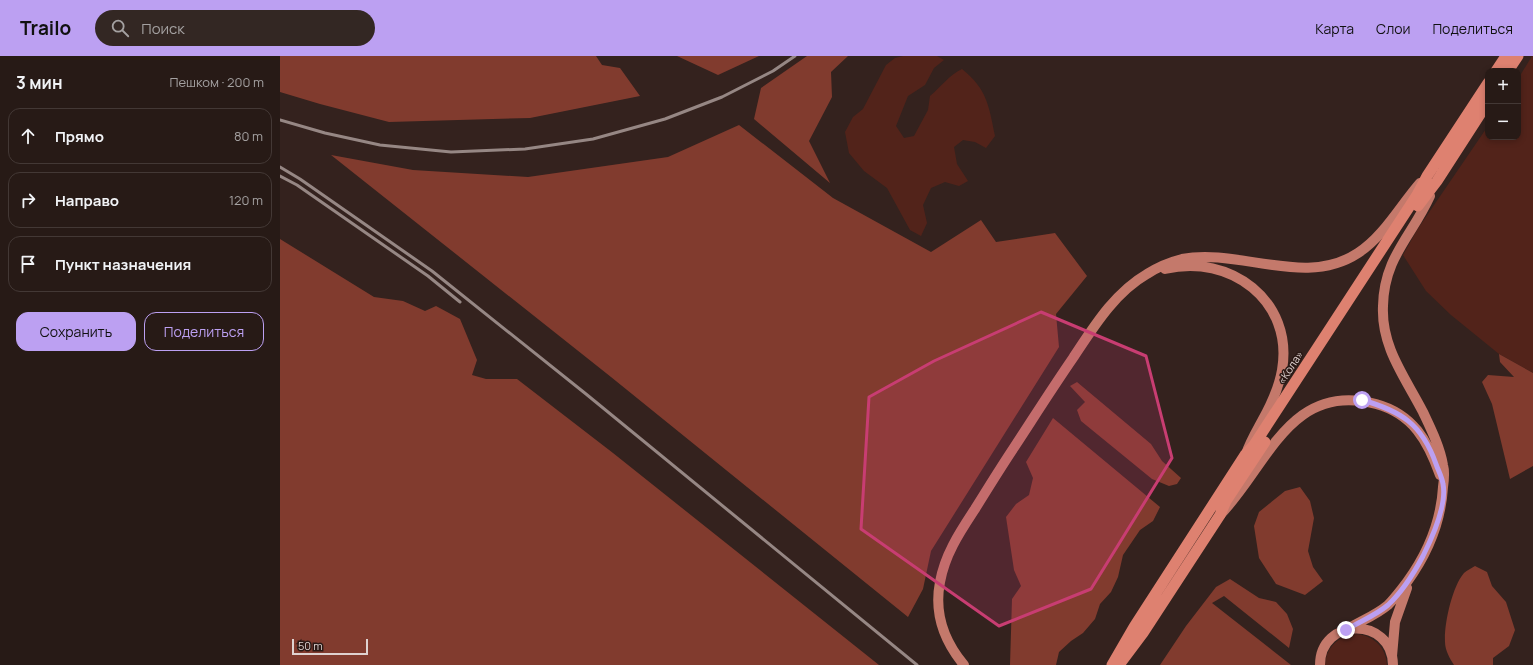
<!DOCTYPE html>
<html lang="ru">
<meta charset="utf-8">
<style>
body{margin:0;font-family:Manrope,sans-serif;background:#332723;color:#f1f3f6}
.controls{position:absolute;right:12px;top:12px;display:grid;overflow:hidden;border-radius:8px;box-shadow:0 2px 6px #0003}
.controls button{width:36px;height:36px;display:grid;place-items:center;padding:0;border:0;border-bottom:1px solid #433835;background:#271a16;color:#f1f3f6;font:20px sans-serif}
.scale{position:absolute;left:12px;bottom:10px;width:76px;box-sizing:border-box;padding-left:4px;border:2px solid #dfd2d0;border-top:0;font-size:11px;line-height:14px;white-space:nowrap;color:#dfd2d0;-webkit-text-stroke:3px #2a1915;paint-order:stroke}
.stop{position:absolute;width:12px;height:12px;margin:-9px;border:3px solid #bca0f2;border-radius:50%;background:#fff}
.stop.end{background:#bca0f2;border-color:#fff;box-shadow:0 1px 4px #0008}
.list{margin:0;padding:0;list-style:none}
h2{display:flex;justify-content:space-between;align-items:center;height:52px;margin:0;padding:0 16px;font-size:17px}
h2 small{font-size:13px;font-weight:400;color:#a4a1a1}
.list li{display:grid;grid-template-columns:26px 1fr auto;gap:12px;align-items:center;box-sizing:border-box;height:56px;margin:0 8px 8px;padding:0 8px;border:1px solid #433835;border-radius:12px}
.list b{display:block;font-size:15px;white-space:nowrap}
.list em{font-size:13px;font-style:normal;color:#a4a1a1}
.actions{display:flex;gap:8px;padding:12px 16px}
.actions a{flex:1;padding:9px 0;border:1px solid #bca0f2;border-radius:12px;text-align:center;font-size:14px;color:#bca0f2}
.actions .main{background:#bca0f2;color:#111}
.icon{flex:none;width:22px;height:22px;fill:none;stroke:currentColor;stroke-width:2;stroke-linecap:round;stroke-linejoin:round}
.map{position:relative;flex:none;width:1253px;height:609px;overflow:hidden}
header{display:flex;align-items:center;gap:24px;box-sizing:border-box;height:56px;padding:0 20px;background:#bca0f2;color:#111}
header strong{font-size:19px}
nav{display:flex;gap:22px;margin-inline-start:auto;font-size:14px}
.search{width:280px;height:36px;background:#332723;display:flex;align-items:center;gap:10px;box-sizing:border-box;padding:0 14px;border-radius:22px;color:#a4a1a1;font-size:15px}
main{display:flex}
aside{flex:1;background:#271a16}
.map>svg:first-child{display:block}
.green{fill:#52231a}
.forest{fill:#813b2e}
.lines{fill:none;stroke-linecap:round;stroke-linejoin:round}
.primary{stroke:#c4796b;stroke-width:10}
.trunk{stroke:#de8170;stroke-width:11}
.rail{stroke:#968784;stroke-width:3}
.route{stroke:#bca0f2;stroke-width:5}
.marked{fill:#c83d72;fill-opacity:0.2;stroke:#c83d72;stroke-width:3;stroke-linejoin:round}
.labels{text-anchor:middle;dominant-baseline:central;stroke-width:3;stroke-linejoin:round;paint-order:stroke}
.street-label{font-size:11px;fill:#dfd2d0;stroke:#2a1915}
</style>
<header>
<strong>Trailo</strong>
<div class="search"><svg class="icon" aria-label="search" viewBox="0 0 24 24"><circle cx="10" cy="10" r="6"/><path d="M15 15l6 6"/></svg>Поиск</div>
<nav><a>Карта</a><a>Слои</a><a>Поделиться</a></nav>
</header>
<main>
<aside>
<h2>3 мин<small>Пешком · 200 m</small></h2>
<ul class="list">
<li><svg class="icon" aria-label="ahead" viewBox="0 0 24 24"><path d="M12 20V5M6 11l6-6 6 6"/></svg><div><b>Прямо</b></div><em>80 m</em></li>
<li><svg class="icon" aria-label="right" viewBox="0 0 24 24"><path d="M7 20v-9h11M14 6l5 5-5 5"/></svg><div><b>Направо</b></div><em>120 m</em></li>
<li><svg class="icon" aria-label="arrive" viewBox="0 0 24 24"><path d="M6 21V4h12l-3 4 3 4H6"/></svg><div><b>Пункт назначения</b></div></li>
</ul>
<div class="actions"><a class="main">Сохранить</a><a>Поделиться</a></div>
</aside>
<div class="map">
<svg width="1253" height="609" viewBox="0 0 1253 609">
<rect width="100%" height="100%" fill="#34221e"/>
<path class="green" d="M623,0h34l7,4 -10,8 -9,17 -17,11 -12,30 8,12 10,-2 14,-26 2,-14c11,-9 19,-21 32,-27 25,20 27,37 33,67l-9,12 -11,-6 -12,-2 -9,7 3,17 11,17 -9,5 -14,-4 -14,6 -8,17 4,18 -6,13 -11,-6 -23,-42 -23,-17 -15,-18 -4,-21 8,-15 10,-8 23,-44 9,-7z
M1252,0h1v317l-34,-19 -48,-39 -25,-24 -23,-36 14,-25 71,-104v11h30v-58z
M1075,578c17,1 31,12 32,31h-62c1,-17 13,-29 30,-31z"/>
<path class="forest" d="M0,0h316l6,9 18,3 20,28 -110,22 -141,4 -69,-18 -40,-12z
M397,0h82l-41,19z
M527,0h41l-17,16 1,25 -23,44 21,42 -76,-64 7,-31z
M459,69l94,73 98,54 50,-32 15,22 59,-9 32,43 -31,38 3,33 -128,204 -8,38 -15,28 -297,-240 -280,-222 82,15 115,7 140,-20z
M0,183l94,58 29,4 22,10 11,-5 24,13 17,41 -5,15 14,4h31l96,74 266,212h-599z
M1219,298l34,19v93l-23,13 -18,-75 -10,-22 6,-7 26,2 -14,-15z
M797,326l74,62 11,17 19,17 -4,6 -8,2 -17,-7 -71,-58 -4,-11 8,-8 -15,-16z
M773,362l107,89 -7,14 -13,9 -17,25 -5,22 -7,15 -11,12 -5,15 -12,14 -12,8 -12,11 -3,13h-46l2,-66 9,-13 -7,-16 -8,-53 10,-13 13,-9 4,-17 -7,-16z
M1020,431l10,14 4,17 -6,33 5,16 10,14 -18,14 -29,-11 -17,-26 -5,-32 5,-14 26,-21z
M1195,510l12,6 5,14 14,16 9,28 -6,16 -16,12v7h-39c-4,-6 -9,-15 -9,-23 -1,-18 7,-55 19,-69 3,-3 8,-5 11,-7z
M950,523l29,19 17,4 11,12 6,15 -4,19 -65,-52 -12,7 79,62h-131l26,-39 30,-39z"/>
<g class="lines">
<path class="primary" d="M885,213c65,-16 129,32 117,101 -3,17 -11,35 -20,51 -6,11 -12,21 -16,33
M941,458c47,-49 69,-133 155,-110 37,10 52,37 64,71
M1066,574c14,-9 29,-14 42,-25 7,-7 13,-15 19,-23 21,-29 34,-60 36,-95 1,-7 2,-15 0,-22 -3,-18 -12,-36 -20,-53 -18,-35 -42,-65 -40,-106 1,-49 29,-70 47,-110
M1112,600l3,-34 12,-34
M684,609c-20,-24 -30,-52 -24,-83 5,-28 20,-50 35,-73 13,-21 26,-42 40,-63 19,-29 38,-59 58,-88 20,-30 41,-65 74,-84 11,-7 23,-12 35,-15 58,-11 123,29 176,-6 26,-17 42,-47 62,-70
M1040,609c0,-48 72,-49 73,0"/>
<path class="trunk" d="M1216,15l10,-15
M1228,15l10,-15
M1138,150l19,-25 51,-79
M832,609l22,-38 111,-172 9,-10 163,-250 10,-19 61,-93
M839,609l24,-32 77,-118 6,-14 39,-59"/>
<path class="rail" d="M0,64l45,13 55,12 71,7 74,-3 68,-10 72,-20 57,-22 51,-26 22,-15
M0,111l20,12 132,92 154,123 331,271
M0,120l17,9 131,91 32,26"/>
</g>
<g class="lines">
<path class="route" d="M1066,574c14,-9 29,-14 42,-25 14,-13 26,-32 35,-49 9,-18 24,-52 20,-72 -1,-7 -5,-14 -7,-20 -14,-40 -35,-53 -74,-64"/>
</g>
<path class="marked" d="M761,256l105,44 26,102 -81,131 -92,37 -138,-97 8,-132 65,-36z"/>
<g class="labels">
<g class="street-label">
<text transform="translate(1010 311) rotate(-57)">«Кола»</text>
</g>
</g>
</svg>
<div class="controls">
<button>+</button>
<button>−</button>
</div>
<div class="scale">50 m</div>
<div class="stop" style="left:1082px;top:344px"></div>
<div class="stop end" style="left:1066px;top:574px"></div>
</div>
</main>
